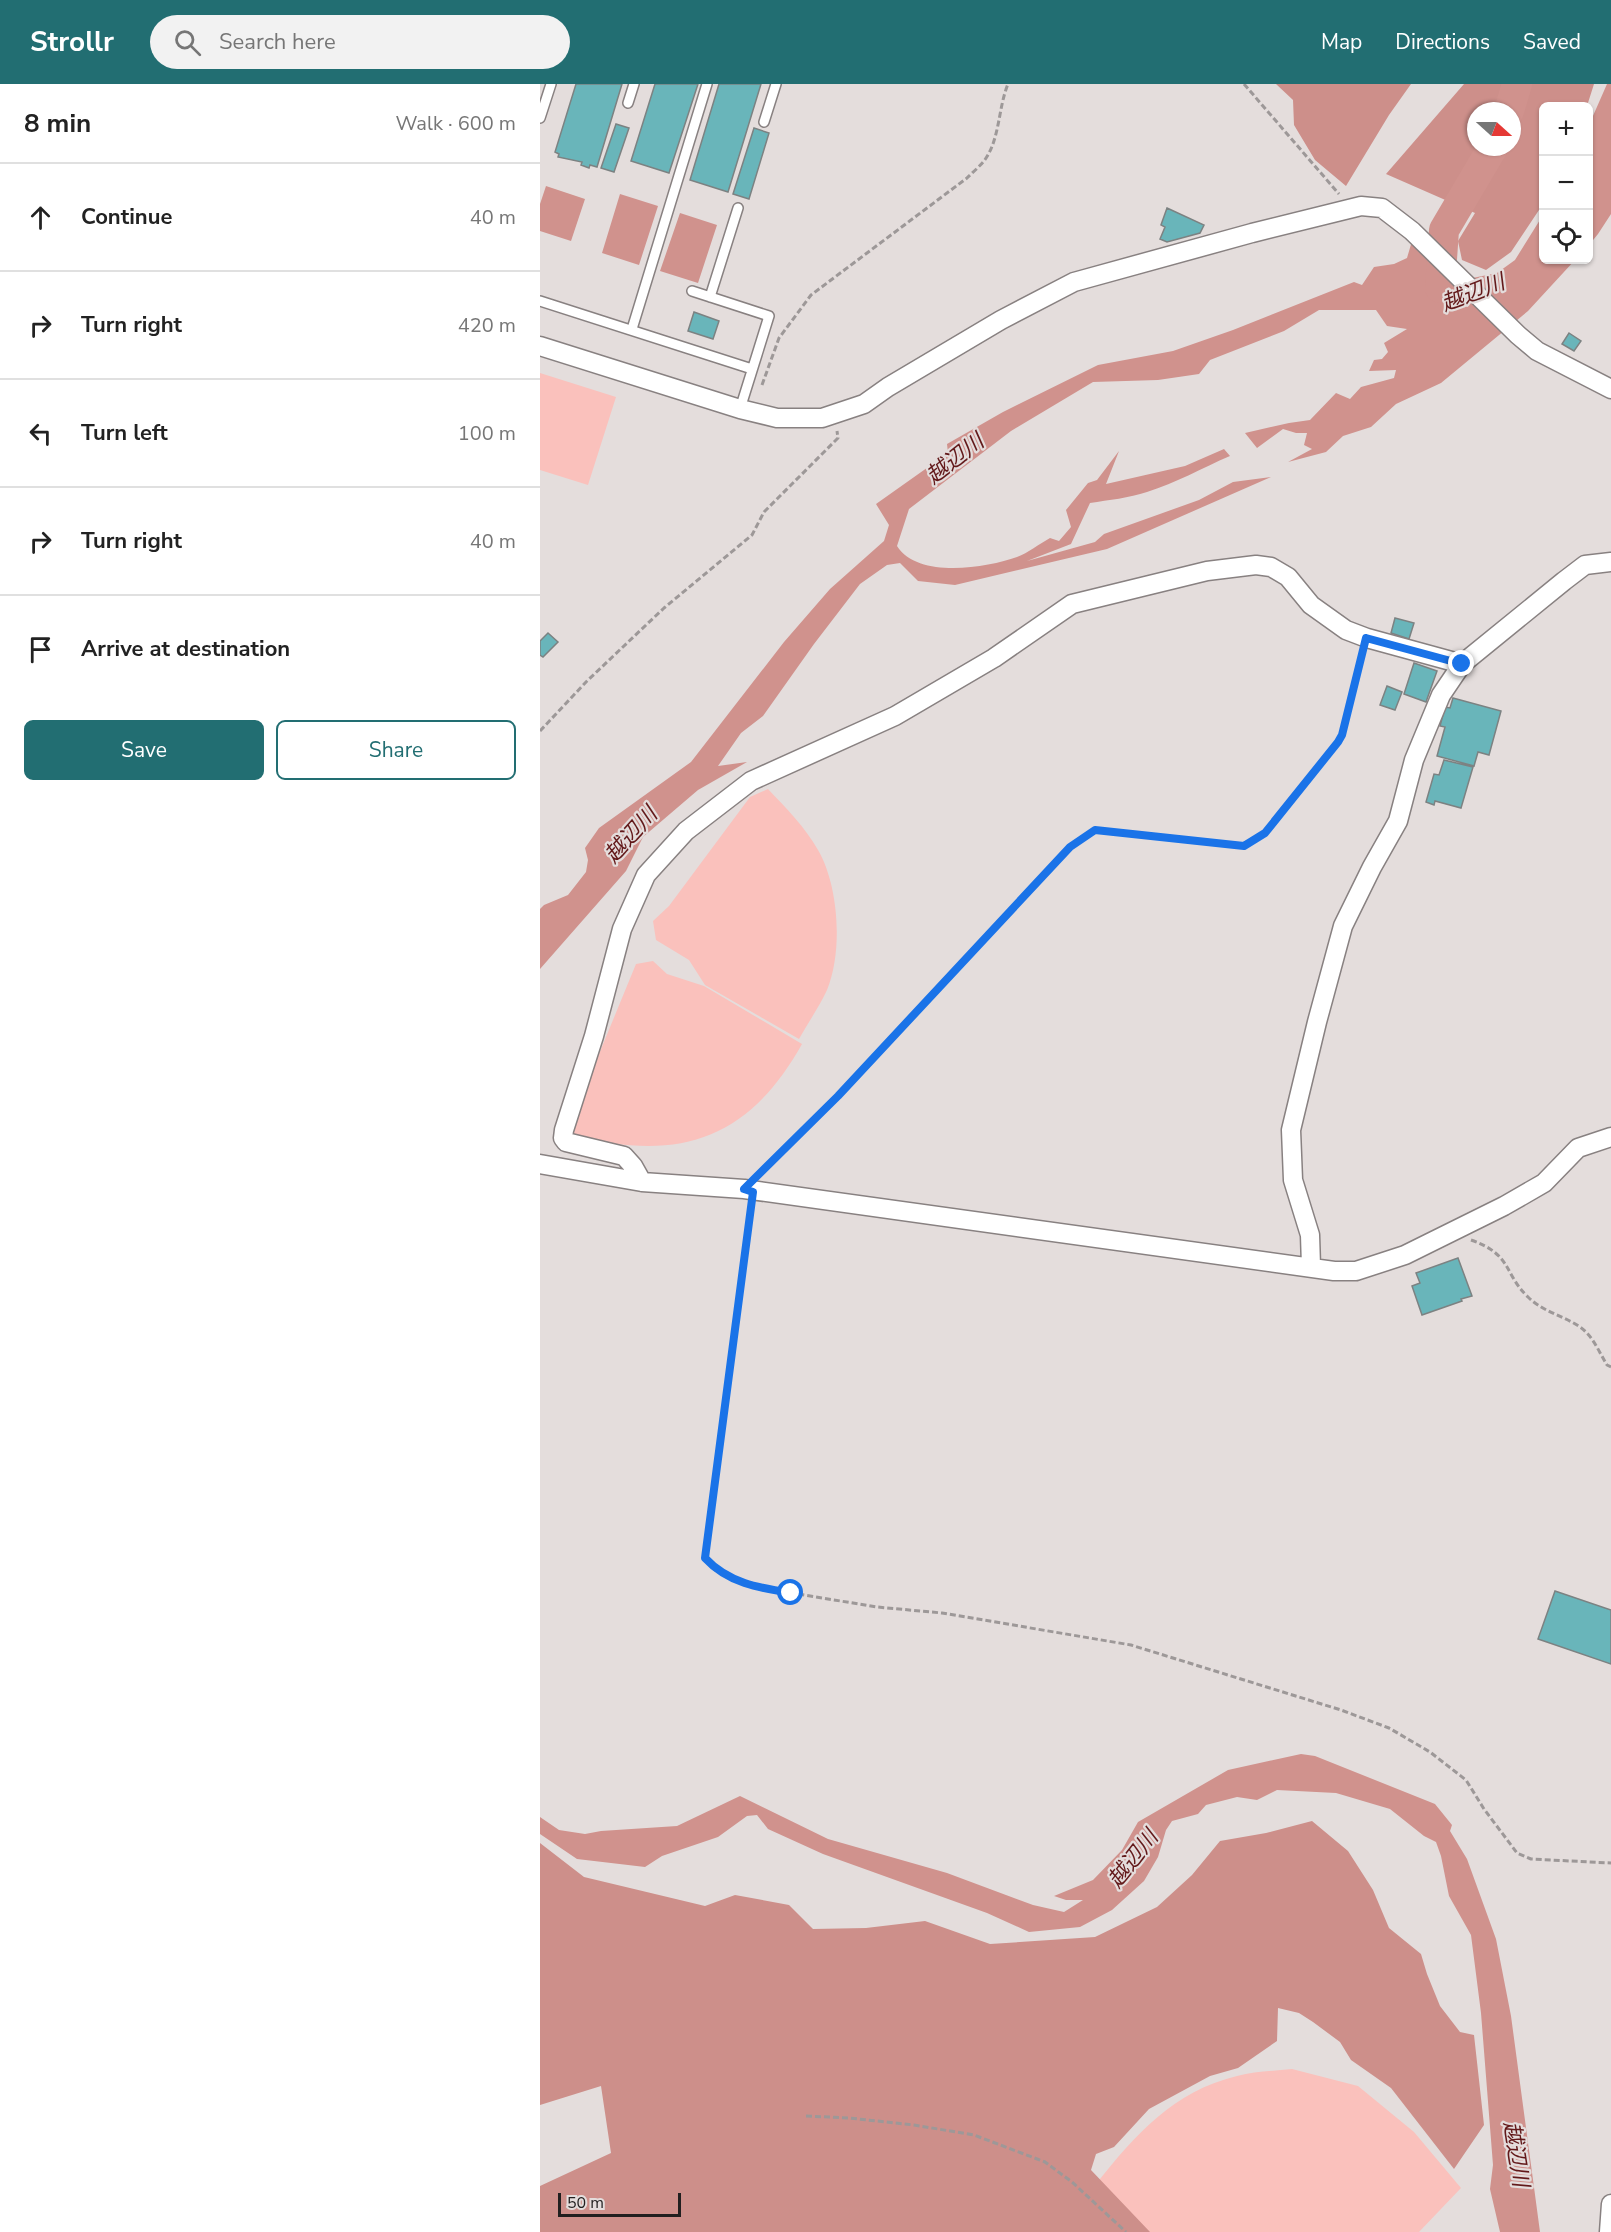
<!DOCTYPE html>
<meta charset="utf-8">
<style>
body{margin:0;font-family:"Nunito Sans","Noto Sans JP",sans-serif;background:#f2f2f2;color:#222}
.controls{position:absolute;right:18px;top:18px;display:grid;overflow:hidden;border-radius:9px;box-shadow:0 2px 4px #0004}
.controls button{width:54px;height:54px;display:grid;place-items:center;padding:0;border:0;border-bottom:2px solid #e0e0e0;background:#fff;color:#222;font:30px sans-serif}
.compass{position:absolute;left:927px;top:18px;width:54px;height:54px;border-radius:50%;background:#fff;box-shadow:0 2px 4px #0004;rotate:111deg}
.scale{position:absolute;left:18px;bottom:15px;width:123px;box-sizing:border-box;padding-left:6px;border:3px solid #211f1f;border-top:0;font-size:16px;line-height:21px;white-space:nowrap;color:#211f1f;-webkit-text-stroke:4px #e4dddc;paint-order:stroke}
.stop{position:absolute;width:18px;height:18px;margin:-14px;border:4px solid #1a73e8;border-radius:50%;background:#fff}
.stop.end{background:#1a73e8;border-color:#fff;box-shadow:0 2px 6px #0008}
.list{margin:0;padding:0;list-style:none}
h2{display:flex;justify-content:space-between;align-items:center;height:78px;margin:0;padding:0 24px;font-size:26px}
h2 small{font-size:20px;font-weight:400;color:#767676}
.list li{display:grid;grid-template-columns:39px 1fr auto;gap:18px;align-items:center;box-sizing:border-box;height:108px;padding:0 24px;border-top:2px solid #e0e0e0}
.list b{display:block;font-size:22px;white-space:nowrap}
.list em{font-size:20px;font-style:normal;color:#767676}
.actions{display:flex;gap:12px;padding:18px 24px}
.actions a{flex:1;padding:14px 0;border:2px solid #226e72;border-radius:9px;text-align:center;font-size:21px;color:#226e72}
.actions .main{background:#226e72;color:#fff}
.icon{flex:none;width:33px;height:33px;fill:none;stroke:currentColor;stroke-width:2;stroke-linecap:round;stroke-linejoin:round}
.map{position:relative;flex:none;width:1071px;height:2148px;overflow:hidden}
header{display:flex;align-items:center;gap:36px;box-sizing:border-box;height:84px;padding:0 30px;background:#226e72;color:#fff}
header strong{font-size:28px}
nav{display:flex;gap:33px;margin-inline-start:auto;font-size:21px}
.search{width:420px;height:54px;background:#f2f2f2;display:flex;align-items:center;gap:15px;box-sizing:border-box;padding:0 21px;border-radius:33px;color:#767676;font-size:22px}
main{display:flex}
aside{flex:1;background:#fff}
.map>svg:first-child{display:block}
.green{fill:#fac1bc}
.forest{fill:#cd8f8a;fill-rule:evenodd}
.water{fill:#d0928d}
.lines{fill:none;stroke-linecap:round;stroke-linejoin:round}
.river{stroke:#d0928d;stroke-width:30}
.building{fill:#69b5ba;stroke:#7c8282;stroke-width:1.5}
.service-casing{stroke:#888181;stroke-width:12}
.minor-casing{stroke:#888181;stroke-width:21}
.path{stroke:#9d9898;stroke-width:3;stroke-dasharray:6 3;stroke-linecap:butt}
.service{stroke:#fff;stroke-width:9}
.minor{stroke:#fff;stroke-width:18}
.route{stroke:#1a73e8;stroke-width:8}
.labels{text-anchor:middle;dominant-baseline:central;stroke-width:4.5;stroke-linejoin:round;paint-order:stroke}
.water-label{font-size:22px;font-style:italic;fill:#63191a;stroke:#e4dddc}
</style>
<header>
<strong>Strollr</strong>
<div class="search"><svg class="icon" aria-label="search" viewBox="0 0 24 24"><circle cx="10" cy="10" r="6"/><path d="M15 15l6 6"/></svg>Search here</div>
<nav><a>Map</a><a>Directions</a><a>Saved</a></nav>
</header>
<main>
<aside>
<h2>8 min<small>Walk · 600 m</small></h2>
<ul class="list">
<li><svg class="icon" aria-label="ahead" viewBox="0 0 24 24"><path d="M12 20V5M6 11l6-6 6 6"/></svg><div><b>Continue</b></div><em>40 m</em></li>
<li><svg class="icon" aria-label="right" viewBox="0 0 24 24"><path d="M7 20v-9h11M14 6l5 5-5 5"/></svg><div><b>Turn right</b></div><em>420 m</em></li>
<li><svg class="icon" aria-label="left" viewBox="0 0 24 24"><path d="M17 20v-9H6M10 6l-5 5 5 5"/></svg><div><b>Turn left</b></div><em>100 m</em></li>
<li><svg class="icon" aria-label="right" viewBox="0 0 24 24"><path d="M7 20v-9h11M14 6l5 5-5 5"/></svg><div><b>Turn right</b></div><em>40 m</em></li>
<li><svg class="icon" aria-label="arrive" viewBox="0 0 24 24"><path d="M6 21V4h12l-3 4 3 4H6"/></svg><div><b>Arrive at destination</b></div></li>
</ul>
<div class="actions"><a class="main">Save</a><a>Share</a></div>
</aside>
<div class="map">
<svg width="1071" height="2148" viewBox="0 0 1071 2148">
<rect width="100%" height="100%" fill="#e4dddc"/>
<path class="green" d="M0,289l76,24 -28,88 -48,-15z
M228,705c18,19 37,38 50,61 21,36 25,101 9,140 -8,17 -19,33 -28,49l-94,-54 -16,-25 -33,-20 -3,-19 16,-15 81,-109z
M113,877l14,13 37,12 98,58c-55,98 -125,118 -230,91l-3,-8 67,-163z
M752,1985l66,17 56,46 47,56 -42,44h-273l-50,-48c39,-49 78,-93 141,-108 18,-5 37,-5 55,-7z"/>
<path class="forest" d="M736,0h135l-22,31 -43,71 -31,-26 -21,-35 -1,-25z
M924,0h130l-7,22h-43l-1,98 -32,48 -25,18 -24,-10 -4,-19 17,-28 -89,-39zM936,27h36v36h-36z
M772,1737l36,30 25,39 16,38 32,26 6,20 13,32 20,26 14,3 10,90 -30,44 -63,-81 -40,-28 -11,-18 -27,-20 -14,-9 -21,-5 -1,33 -39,27 -28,8 -61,33 -35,38 -18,7 -5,16 59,62h-610v-46l71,-33 -10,-67 -61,19v-262l44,34 121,29 30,-11 54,10 24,24 53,-1 59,-7 65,23 105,-7 62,-30 35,-32 28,-34 46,-8z"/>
<path class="water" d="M1067,0h4v130l-13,20 -9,11v-120z
M6,102l39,13 -14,42 -31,-10v-27z
M80,110l38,12 -19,59 -37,-12z
M140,129l37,12 -19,58 -38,-12z
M1003,131l1,45h31l-47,51 -87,72 -45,21 -25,23 -28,9 -17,16 -38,10 24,-13 -8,-4 3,-12h-11l-13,-4 -26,19 -12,-15 44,-10 21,-3 26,-27 14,6 11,-12 33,-9 2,-8 -27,1 5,-11 8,-1 6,-7 -4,-9 23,-14 -20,-3 -11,-16h-57l-35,21 -74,29 -11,14 -41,6 -65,2 -82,49 -102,78 -12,37c21,33 89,22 120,11 11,-4 22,-13 33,-19l9,3 12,-14 -5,-17 22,-27 9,-3 22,-29 -13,33 79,-18 39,-17 6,7c-28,12 -54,27 -83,36 -18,6 -38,8 -57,11l-19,41 -44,17 68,-19 9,-8 95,-34 34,-18 38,-5 -164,72 -152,36 -37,-4 -18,-18 -13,2 -27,19 -46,60 -51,72 -22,17 -23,33 29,-4 -49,28 -55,47 -17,34 -86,98v-60l4,-4 24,-10 18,-23 2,-12 -3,-12 14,-20 92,-66 93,-120 46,-53 54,-48 5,-16 -13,-21 72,-51 -1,-9 56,-32 95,-47 75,-14 60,-21 121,-48 8,3 12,-18 20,-3 13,-6 5,-17 31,34 5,8 49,-10 18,-13z
M761,1670l14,2 120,48 17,21 -2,6 17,28 29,80 15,77 29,216h-40l-10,-43 3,-24 -12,-152 -10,-78 -22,-39 -8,-40 -5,-14 -12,-6 -34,-27 -54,-16 -59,-3 -20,10 -20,-3 -31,8 -8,9 -26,7 -6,9 -8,27 -14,24 -32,29 -32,17 -51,5 -42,-19 -164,-59 -55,-25 -11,-14 -10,1 -29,21 -56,19 -17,11 -68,-8 -37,-25v-17l19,13 26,4 16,-3 76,-5 63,-30 88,43 119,34 86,32 31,7 19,-12h-17l-12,-4 39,-16 29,-30 16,-28 90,-52z"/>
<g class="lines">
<path class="river" d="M969,27l8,-27
M900,204l4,-58 49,-83"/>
</g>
<path class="building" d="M36,0h46l-25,83 -7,-2 -1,3 -8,-3 1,-3 -24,-5 1,-3 -4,-2z
M115,0h43l-29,89 -38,-12z
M179,0h42l-33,108 -38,-12z
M76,40l13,4 -15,44 -13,-4z
M214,44l15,5 -20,66 -16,-5z
M627,124l37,17 -4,8 -33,9 -7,-3 5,-12 -4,-2z
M154,228l25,9 -6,18 -25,-8z
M1029,249l12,8 -7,10 -12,-7z
M855,534l19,5 -5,16 -18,-6z
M8,549l10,9 -15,15 -3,-2v-14z
M874,579l23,8 -11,31 -22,-8z
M847,602l15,6 -7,18 -15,-5z
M913,614l48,13 -12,44 -11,-3 -4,14 -37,-10 8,-29 -5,-1 5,-19 5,1z
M904,676l29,7 -12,41 -26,-7 -1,4 -8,-3 8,-28 5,1z
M918,1174l14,38 -11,3 1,2 -40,14 -10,-29 8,-3 -4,-10z
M1015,1507l56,19v54l-73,-25z"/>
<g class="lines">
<g class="service-casing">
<path id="service" d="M88,19l6,-19
M0,34l11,-34
M224,38l12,-38
M152,207l77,25 -29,93
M170,213l28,-89
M0,217l212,68
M92,245l75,-245"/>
</g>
<g class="minor-casing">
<path id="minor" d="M0,262l200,63 37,9h45l42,-14 24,-17 113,-67 73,-38 178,-49 109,-27 21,2 30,23 106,104 19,16 74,38
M0,1080l102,18 102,7 590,82h22l49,-16 99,-49 40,-23 34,-35 33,-11
M102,1098l-9,-16 -9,-10 -58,-14 -3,-4 1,-8 30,-94 28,-107 24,-54 40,-44 65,-50 144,-65 99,-58 78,-54 135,-33 49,-6 15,2 17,10 23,28 35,25 21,8 95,26
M771,1182l-1,-31 -17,-55 -2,-50 26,-108 26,-96 29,-59 26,-46 16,-61 27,-65 21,-31 102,-83 21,-16 26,-3
M1069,2148l2,-28"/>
</g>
<path class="path" d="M704,0l95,110
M222,301l17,-47 32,-43 156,-117c5,-5 12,-11 17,-17 16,-21 14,-53 24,-77
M0,647l47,-50 77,-73 88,-73 12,-23 74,-74 -1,-7
M218,1091l80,-79 232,-249 25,-17 149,16 21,-13 73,-91 4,-7 21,-82
M211,1121l-46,353 10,12 14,7 26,10 122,20 65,6 189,32 210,65 48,18 41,24 36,28 18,29 33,44 14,6 80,4
M931,1156c42,15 32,33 57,57 15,15 36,19 52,30 13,9 19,25 27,38l4,2
M266,2032l43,2 65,7 60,10 71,27 27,20 54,50"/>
<use href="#service" class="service"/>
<use href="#minor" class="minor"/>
</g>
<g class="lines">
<path class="route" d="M251,1509c-32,-5 -63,-10 -86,-35l48,-366 -9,-3 94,-93 232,-249 25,-17 149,16 21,-13 73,-91 4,-7 24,-97 96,26"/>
</g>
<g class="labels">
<g class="water-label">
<text transform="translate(933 209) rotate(-21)">越辺川</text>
<text transform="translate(415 375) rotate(-38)">越辺川</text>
<text transform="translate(91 751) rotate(-48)">越辺川</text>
<text transform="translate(593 1775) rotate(-52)">越辺川</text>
<text transform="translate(976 2070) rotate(81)">越辺川</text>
</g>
</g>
</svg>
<div class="controls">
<button>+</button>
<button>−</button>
<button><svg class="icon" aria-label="locate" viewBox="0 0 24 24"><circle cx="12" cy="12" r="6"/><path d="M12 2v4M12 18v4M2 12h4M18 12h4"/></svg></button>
</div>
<svg class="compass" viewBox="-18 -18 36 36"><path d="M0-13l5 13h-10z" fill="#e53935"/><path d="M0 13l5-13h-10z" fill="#767676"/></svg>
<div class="scale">50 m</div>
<div class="stop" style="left:251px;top:1509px"></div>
<div class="stop end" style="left:922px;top:580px"></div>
</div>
</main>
